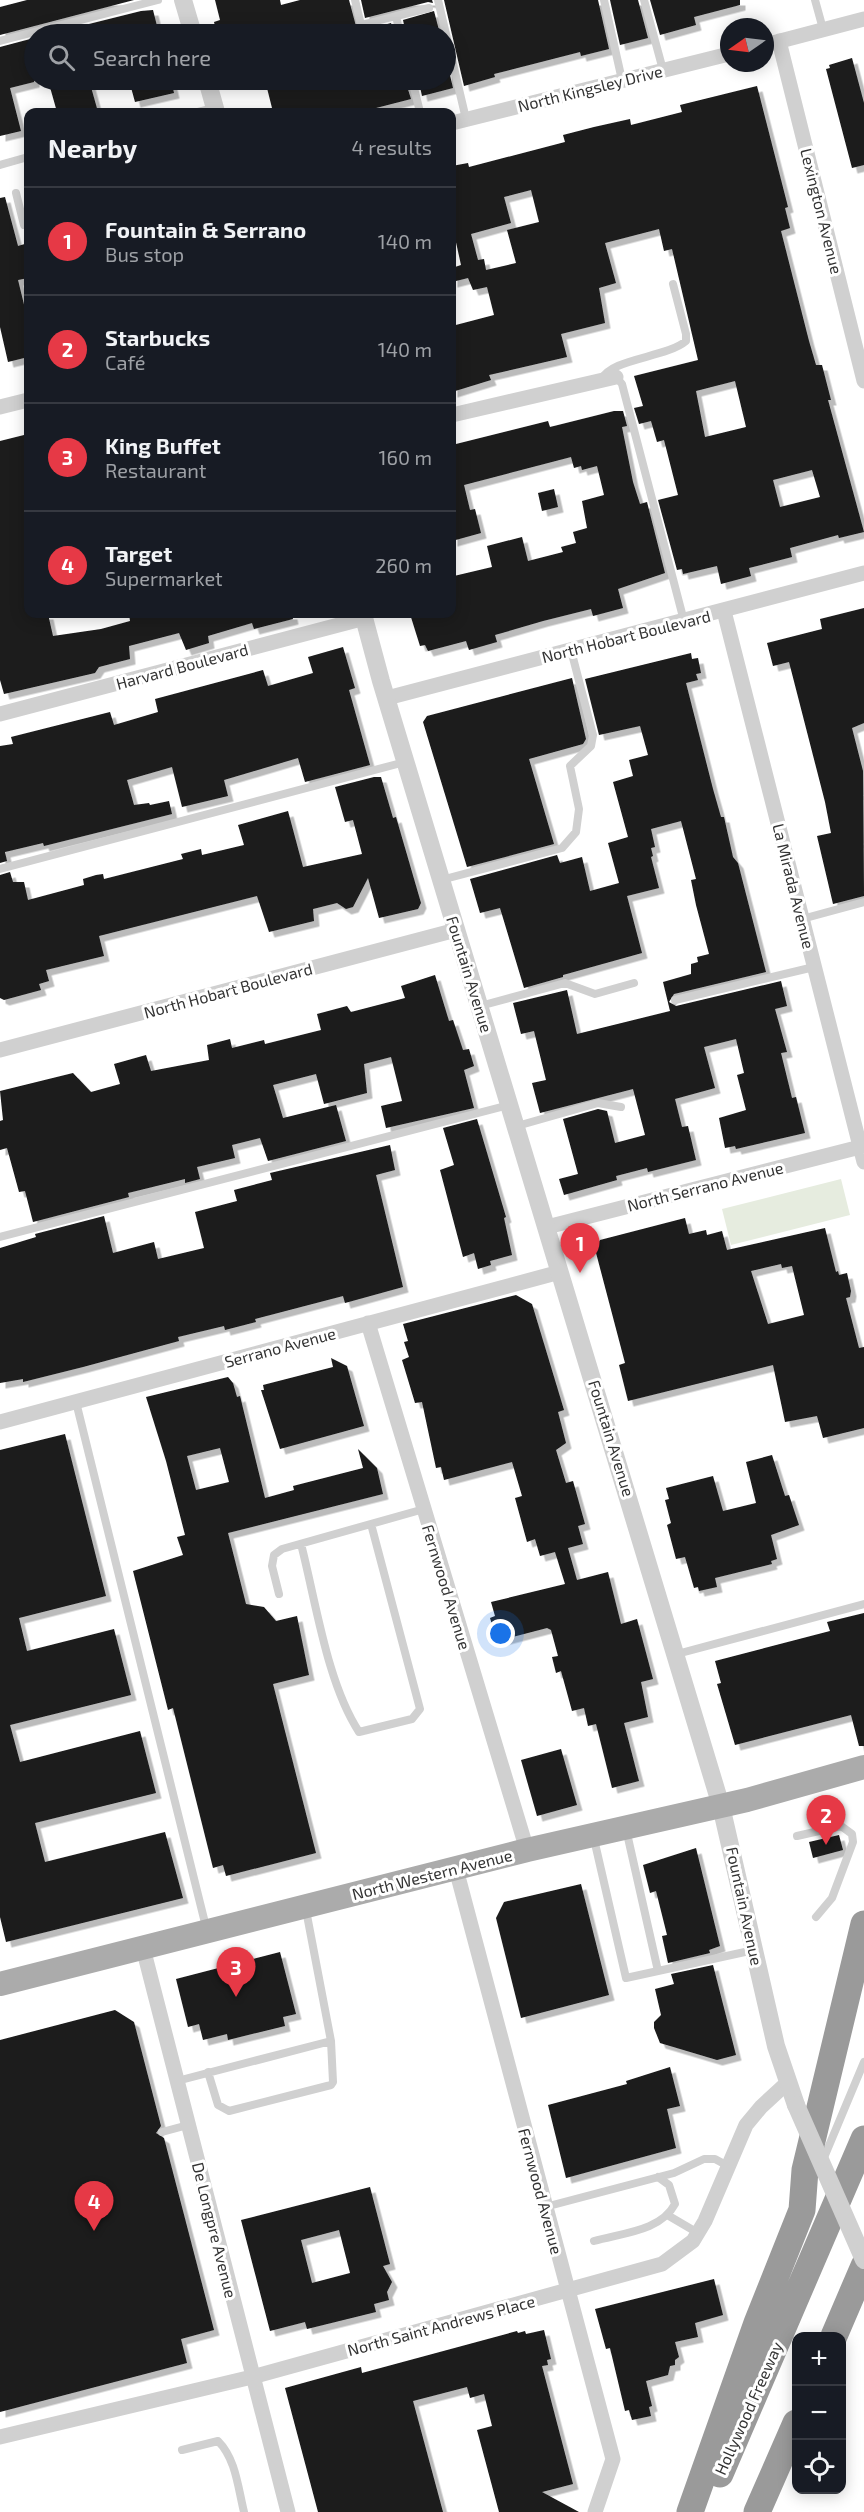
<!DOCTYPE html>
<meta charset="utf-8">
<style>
body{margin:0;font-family:"Exo 2",sans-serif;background:#242831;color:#f1f3f6}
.controls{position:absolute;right:18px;bottom:18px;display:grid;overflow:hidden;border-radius:12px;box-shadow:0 3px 15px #0003}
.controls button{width:54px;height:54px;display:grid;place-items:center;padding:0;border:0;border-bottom:2px solid #363941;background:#171b24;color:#f1f3f6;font:30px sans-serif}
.compass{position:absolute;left:720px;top:18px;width:54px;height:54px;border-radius:50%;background:#171b24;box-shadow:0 3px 15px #0003;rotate:256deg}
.you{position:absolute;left:501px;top:1634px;width:21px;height:21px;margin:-15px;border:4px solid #fff;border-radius:50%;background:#1a73e8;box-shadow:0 0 0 9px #1a73e833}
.badge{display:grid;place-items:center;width:39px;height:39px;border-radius:50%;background:#e63946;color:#fff;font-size:20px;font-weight:700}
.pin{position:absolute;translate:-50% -50px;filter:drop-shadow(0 2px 3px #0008)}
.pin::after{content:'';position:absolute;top:32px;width:21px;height:18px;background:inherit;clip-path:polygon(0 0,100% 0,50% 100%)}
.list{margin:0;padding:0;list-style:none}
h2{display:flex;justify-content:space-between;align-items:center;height:78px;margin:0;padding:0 24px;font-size:26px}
h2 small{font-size:20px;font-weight:400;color:#9ea1a6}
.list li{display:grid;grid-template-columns:39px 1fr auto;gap:18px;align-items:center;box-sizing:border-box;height:108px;padding:0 24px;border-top:2px solid #363941}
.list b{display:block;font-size:22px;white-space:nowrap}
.list p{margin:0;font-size:20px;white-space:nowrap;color:#9ea1a6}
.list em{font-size:20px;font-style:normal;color:#9ea1a6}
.icon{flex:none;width:33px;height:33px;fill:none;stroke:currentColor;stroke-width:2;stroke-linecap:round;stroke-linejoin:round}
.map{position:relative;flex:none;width:864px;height:2512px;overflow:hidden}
.search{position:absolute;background:#171b24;box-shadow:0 3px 15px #0003;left:24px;top:24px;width:432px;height:66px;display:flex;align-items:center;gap:15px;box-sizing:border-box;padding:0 21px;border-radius:33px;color:#9ea1a6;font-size:22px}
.panel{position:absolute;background:#171b24;box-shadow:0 3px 15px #0003;left:24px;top:108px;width:432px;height:510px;border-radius:12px}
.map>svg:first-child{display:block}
.green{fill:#e6ecdf}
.building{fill:#1a1a1a;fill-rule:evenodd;filter:url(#shadow)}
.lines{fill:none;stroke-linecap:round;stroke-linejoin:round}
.service{stroke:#d0d0d0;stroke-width:8}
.minor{stroke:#d0d0d0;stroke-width:15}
.tertiary{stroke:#d0d0d0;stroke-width:18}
.primary{stroke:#ababab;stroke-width:24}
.motorway{stroke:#9a9a9a;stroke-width:27}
.tertiary-bridge{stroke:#d0d0d0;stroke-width:18}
.labels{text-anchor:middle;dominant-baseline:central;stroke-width:6;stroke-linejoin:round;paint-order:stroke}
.street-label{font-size:16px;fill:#333;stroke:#fff}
</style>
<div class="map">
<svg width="864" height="2512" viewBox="0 0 864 2512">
<defs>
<filter id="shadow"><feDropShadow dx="5.5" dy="5.5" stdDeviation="0" flood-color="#0004"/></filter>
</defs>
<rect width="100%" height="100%" fill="#fff"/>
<path class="green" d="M841,1179l9,36 -119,30 -9,-36z"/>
<path class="building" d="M27,0h107l-134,35v-28z
M215,0h65l1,5 19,-5h49l8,30 5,1 29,-8 3,11h-177l-3,-12 6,-2z
M361,0h71l1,3 -5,-1 -63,16z
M444,0h154l11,49 -28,7 -1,-4 -86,22 1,3 -31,9z
M610,0h28l10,38 -28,7z
M650,0h90v5l-46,12 2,8 -36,10z
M153,10l6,24h-110l92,-23z
M434,11l6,23h-34l-3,-14z
M34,38v44l-24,6 11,43 -21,5v-89z
M446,58l7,30 -31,8 -3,-14 27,-2z
M852,58l12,45v62l-12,3 -26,-99 4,-1 -1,-3z
M48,80h41l9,32h-41z
M129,80h42l3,13 -39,9z
M265,80h140l6,19 -35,9 1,4h-104z
M757,86l31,121 -3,1 5,20 -9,3 28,110 7,24h6l9,35h-3l36,132 -25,6 -1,-3 -48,13 2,9 -43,11 2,8 -30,8 -4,-18 -34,8 -1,-5 -5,1 -19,-70 20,-5 -14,-55 -7,2 -6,-21 -12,3 -5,-16 9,-2 -9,-30 64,-16 -26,-111 -8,2 -5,-22 -54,14 11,40 -17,5 6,35 -44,11 6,23 -78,18 2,5 -39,12v-66l42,-11 -7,-28 -14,3 -5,-12 -16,4v-14l9,-3 -9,-41v-58l16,-3 1,4 96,-25 -2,-7 31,-8 36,-8 1,6 51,-13 -2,-7zM531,190l8,32 -32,8 9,33 -30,7 -2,-11 -6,1 -7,-26 40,-11 -7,-26zM735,381l11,46 -41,10 -9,-46zM812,470l8,27 -40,10 -7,-27z
M5,197l13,49 10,-3v35l-10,2 10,41v36l-20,5 -8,-35v-129z
M614,411h9l4,15 -5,1 11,55 7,22 7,-2 18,71 -47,16 5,19 -30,8 -2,-7 -48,12 -48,14 2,7 -28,8 -3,-9 -38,10 -3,-6 -5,1 -10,-32h42l2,-38 38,-9 -5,-21 35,-9 6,24 35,-9 -2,-5 15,-4 -3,-11 14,-4 -5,-27 22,-6 -7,-29 -15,4 -1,-4 -7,2 -3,-11 -107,28 6,25 5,-1 6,24 -29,8v-96l96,-24 2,6z
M28,434v180h20l5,22 48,-7 29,-8 -1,-7h163l1,5 -39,10 -2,-6 -44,13 1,7 -23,7 -7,-17 -50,13 1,13 -31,8 -4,6 -91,21 -4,-14v-239z
M554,489l4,18 -16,4 -4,-18z
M864,608v115l-12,5 11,43 1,125 -31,8 -16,-68 14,-3 -6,-31 -36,-140 -16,4 -6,-23 55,-14 -2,-10z
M343,647l12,41 -6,2 21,75 -65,17 -7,-24 -74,22 4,16 -46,11 -10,-40 -45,13 7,25 15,-2 1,2 19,-4 3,13 -128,32 -1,-3 -38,9 2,9 -7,2v-117l13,-2 -2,-7 99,-25 4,13 44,-13 -3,-13 108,-29 5,16 45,-13 -5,-16z
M691,653l1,6 6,-1 3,15 -5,1 2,6 -12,3 27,106 8,28h3l9,40 5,6 28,109 -92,22 -5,8 7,4 105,-25 6,25 -12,3 12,43 -6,1 11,45 4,-1 9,36 -69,16 -1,-3 -10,2 -6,-30 27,-8 -9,-35 7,-2 -8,-34 -32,8 11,41 -40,11 7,28 6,-1 8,34 -48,12 -1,-4 -31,8 1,4 -53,15 -5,-16 19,-5 -15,-55 35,-10 9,2 8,32 30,-8 -12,-46 -93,24 -8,-30 14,-3 -12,-49 -13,3 -8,-31 54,-13 10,44 93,-23 -7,-29 28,-8v-10l7,-2 -1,-5 12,-3 -13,-49 -5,-25 5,-1 -15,-58 -30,8 4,18 -4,1 2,8 -2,1 8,31 -32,8 15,57 -79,22v2l-39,11 -24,-80 -20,5 -10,-34 87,-24 3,8 22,-6 8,34 29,-8 -11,-40 20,-6 -15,-55 20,-6 -4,-16 19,-5 -8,-29 -41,9 -14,-56z
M572,678l14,61 -3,5 -54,15 25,85 -87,23 -44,-145 4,-6z
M374,777h7l12,41 3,-1 25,86 -3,6 -39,9 -11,-40 -15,29 -7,2 -9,-6 -24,6 1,12 -45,11 -12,-36 -158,40 5,20 -58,14 3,11 -10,3 2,6 -37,10 -4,-2v-123l10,-3 3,10h11l4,18 56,-15 -1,-6 13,-4 7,-1 1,5 79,-20 -2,-5 20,-5 1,6 42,-10 -6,-20 50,-14 15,56 59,-13 -9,-34 -8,2 -10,-35z
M435,975l14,46 4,-1 10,30 6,-1 5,17 -10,4 10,38 -88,20 -5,-22 21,-5 -11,-44 -27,7 3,29 -43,11 -8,-30 -43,11 10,33 53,-13 10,36 -78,20 -8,-23 -28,7 3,13 -38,9 3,12 -15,4v-4l-57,14 1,4 -96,25 -8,-31 -6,1 -12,-44 -7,2v-29l3,-1 -3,-29 73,-18 18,19 29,-8 -6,-20 32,-9 5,16 58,-11 -2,-15 23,-6 2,9 32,-8 1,4 56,-14 -4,-16 30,-8 4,6 54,-14 -4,-12z
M477,1119l29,98 -2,1 8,37 -22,6 1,4 -13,4 -4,-16 -11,4 -23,-87 14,-5 -11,-37z
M390,1145l5,25 -19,5 27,112 -58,16 -2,-7 -88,23 1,3 -31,8 -1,-4 -46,11 1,4 -96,26 -60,15v-3l-23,4v-135l36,-11 -1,-3 69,-18 9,37 41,-11 4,17 46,-11 -9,-36 42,-11 -3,-11 38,-10 -2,-7z
M685,1218l4,16 17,-4 1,5 15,-4 5,19 98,-22 11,44 2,-1 1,4 8,-2 4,18 -1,6 -4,1 13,50 5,-1v81l-41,10 -6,-22 -32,6 -12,-57 -145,36 -9,-36 6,-2 -30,-114 5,-9zM781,1264l1,4 10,-2 12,49 -36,9 -17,-53z
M516,1295l16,9 32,106 -6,2 8,31 -10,7 10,33 7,-2 12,43 -7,2 5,18 -15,4 9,32 31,-8 13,52 16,-5 16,60 -12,3 7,35 -24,6 15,58 -27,7 -16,-64 -8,2 -4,-18 -12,3 -11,-40 -5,2 -4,-16 6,-1 -7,-26 -4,-2 -50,13 -7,-23 5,-2 -4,-14 74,-18 -10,-32 -15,4 -5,-17 -8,3 -12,-44 7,-2 -10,-34 -68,18 -3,-13 -5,1 -14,-66 -7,1 -13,-43 7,-3 -5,-15 4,-1 -5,-17z
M331,1358l16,8 17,60 -84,23 -19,-59h3l-1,-5 70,-18z
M228,1377l5,6 4,14 3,-1 25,102 29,-8 -1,-4 70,-18 -5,-19 19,19 6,26 -155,39 18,71 18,3 12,14 21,-5 12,59 -36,9 43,169 -90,23 -3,-11 -10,3 -40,-160 -5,2 -35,-139 50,-16 -6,-18 8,-2 -19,-74 -20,-64zM220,1448l9,34 -33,8 -9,-34z
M65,1434l41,162 -87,22 8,33 87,-22 17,66 -121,30 10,37 120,-31 16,62 -121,30 10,39 120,-30 18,66 -177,44 -6,-25v-467z
M772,1455l13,41 4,-1 10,30 -28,10 6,24 -6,2 1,3 -57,14 2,9 -18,4 -1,-4 -4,1 -9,-31 -9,2 -9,-34 4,-2 -6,-23 4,-1 -3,-11 47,-12 10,35 33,-8 -10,-41z
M864,1613v133h-5l-8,-31 -116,30 -18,-61 4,-1 -6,-22 115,-30 -3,-9z
M561,1749l16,56 -40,11 -16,-56z
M839,1835l4,15 -30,8 -4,-16z
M696,1848l24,98 -11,4 1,3 -42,10 -6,-27 5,-1 -11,-44 -6,2 -7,-28z
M581,1884l28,111 -88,23 -25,-100 8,-16z
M280,1952l16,62 -13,3 2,9 -57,14 -1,-6 -24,6 -4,-16 -11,3 -12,-48z
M713,1965l23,90 -19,5 -57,-17 -6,-15v-6l7,-7 -6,-26 19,-5 -3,-10z
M115,2010l19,12 27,104 -5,7 8,5 50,192 -33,9 6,24 -187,49v-372z
M670,2067l10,39 -13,3 9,39 -110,30 -18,-73 79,-21 -1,-3z
M370,2187l20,77 -7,2 9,16 -5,10 2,8 -15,4 2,8 -69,17 -2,-7 -35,9 -29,-111zM339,2230l11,43 -38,10 -11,-43z
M714,2279l9,36 -28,8 3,14 -23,5 4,15 -4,3v5l-5,1 -2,9 -22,6 6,25 -3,1 2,9 -19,4 -3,-10 -4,1 -15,-63 -4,1 -11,-40z
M544,2330l7,29 -4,1 1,5 -6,1 31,118 -31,8 37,20h-80l-22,-82 15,-4 -8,-32 -14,4 -3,-11 -54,14 30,111h-125l-33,-124 76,-21 1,6 155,-42 1,2 7,-2 1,3z"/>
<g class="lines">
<path class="service" d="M355,0l6,25 35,-9 4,18
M438,0l28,119
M604,0l18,80
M644,0l19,70
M815,0l8,29
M396,16l33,-8
M0,41l158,-41
M412,80l8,32
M198,112l16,-4
M0,165l28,-8
M16,193l8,32 4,-2
M616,377l6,7 62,237
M601,380c10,-22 65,-22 85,-39v-7l-13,-50
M0,869l405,-107
M441,880l121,-32 14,-16 3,-23 -9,-43 21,-20 2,-11 -22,-85
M802,919l62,-17
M675,1000l139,-33
M480,1006l85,-23 30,11 39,-11
M517,1126l81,-23 23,4
M0,1237l509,-132
M76,1402l130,525
M301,1544c15,58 26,139 58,188l53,-13 8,-10 -49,-185
M279,1594l-7,-28 2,-11 8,-6 142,-40
M677,1654l187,-50
M626,1829l32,142
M797,1836l44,-10 11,8 1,8 -21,56 -16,19
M594,1839l32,139 128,-28
M208,2072l10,33 11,6 102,-26 2,-3 -2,-41 -25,-131
M177,2081l154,-40
M162,2132l26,-7
M823,2160l41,-98
M545,2207l129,-34 30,-14h11l13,7
M669,2216l29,17
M594,2241c28,-8 67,-10 81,-37l-6,-19 -11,-8
M182,2450l36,-9c18,18 20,47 26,71"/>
<path class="minor" d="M779,41l85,340
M765,45l99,-26
M452,123l277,-69
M0,407l28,-7
M452,415l164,-38
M724,611l140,551
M387,698l477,-125
M0,714l365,-96
M0,1050l456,-120
M547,1227l317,-81
M368,1323l159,527
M0,1422l560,-150
M456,1869l157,590 -18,53
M143,1948l145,564
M0,2437l252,-60 410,-113 31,-23 12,-20 41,-96 15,-18 26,-24"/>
<path class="tertiary" d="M183,0l10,34
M207,80l9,32
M363,614l18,67 340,1125 55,240 20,59"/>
<path class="primary" d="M0,1984l527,-134 220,-50 117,-33"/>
<path class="motorway" d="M834,2336l30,-70
M720,2474l144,-335
M690,2512l67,-189 45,-113 3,-40 59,-246
M757,2512l39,-89"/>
<path class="tertiary-bridge" d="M796,2105l68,155"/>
</g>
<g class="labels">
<g class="street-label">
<text transform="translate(590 88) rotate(-14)">North Kingsley Drive</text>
<text transform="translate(822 211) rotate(76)">Lexington Avenue</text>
<text transform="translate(626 636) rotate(-14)">North Hobart Boulevard</text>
<text transform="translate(182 666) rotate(-15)">Harvard Boulevard</text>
<text transform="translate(794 886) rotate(76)">La Mirada Avenue</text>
<text transform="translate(470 974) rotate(73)">Fountain Avenue</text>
<text transform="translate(228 990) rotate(-15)">North Hobart Boulevard</text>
<text transform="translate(705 1186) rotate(-14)">North Serrano Avenue</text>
<text transform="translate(280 1347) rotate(-15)">Serrano Avenue</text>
<text transform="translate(612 1438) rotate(73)">Fountain Avenue</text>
<text transform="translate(447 1587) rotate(73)">Fernwood Avenue</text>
<text transform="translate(432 1874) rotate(-14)">North Western Avenue</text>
<text transform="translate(745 1906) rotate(78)">Fountain Avenue</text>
<text transform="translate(541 2191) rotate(75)">Fernwood Avenue</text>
<text transform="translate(215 2230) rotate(76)">De Longpre Avenue</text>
<text transform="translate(441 2325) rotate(-15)">North Saint Andrews Place</text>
<text transform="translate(748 2408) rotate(-66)">Hollywood Freeway</text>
</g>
</g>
</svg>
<div class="controls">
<button>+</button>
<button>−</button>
<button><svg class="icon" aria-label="locate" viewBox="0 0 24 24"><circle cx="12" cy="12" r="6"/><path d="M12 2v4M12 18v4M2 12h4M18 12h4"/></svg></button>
</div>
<svg class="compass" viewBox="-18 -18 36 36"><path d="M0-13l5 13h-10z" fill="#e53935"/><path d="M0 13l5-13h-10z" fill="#9ea1a6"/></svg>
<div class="you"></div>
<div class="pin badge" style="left:580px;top:1273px">1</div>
<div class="pin badge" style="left:826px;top:1845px">2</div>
<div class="pin badge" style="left:236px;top:1997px">3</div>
<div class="pin badge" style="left:94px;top:2231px">4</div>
<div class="search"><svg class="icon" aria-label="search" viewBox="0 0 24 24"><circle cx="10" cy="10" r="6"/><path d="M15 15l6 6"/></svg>Search here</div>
<section class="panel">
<h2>Nearby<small>4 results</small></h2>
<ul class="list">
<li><span class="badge">1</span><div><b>Fountain &amp; Serrano</b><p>Bus stop</p></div><em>140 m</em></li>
<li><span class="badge">2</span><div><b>Starbucks</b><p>Café</p></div><em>140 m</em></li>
<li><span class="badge">3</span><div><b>King Buffet</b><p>Restaurant</p></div><em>160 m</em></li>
<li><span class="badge">4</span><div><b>Target</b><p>Supermarket</p></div><em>260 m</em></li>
</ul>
</section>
</div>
